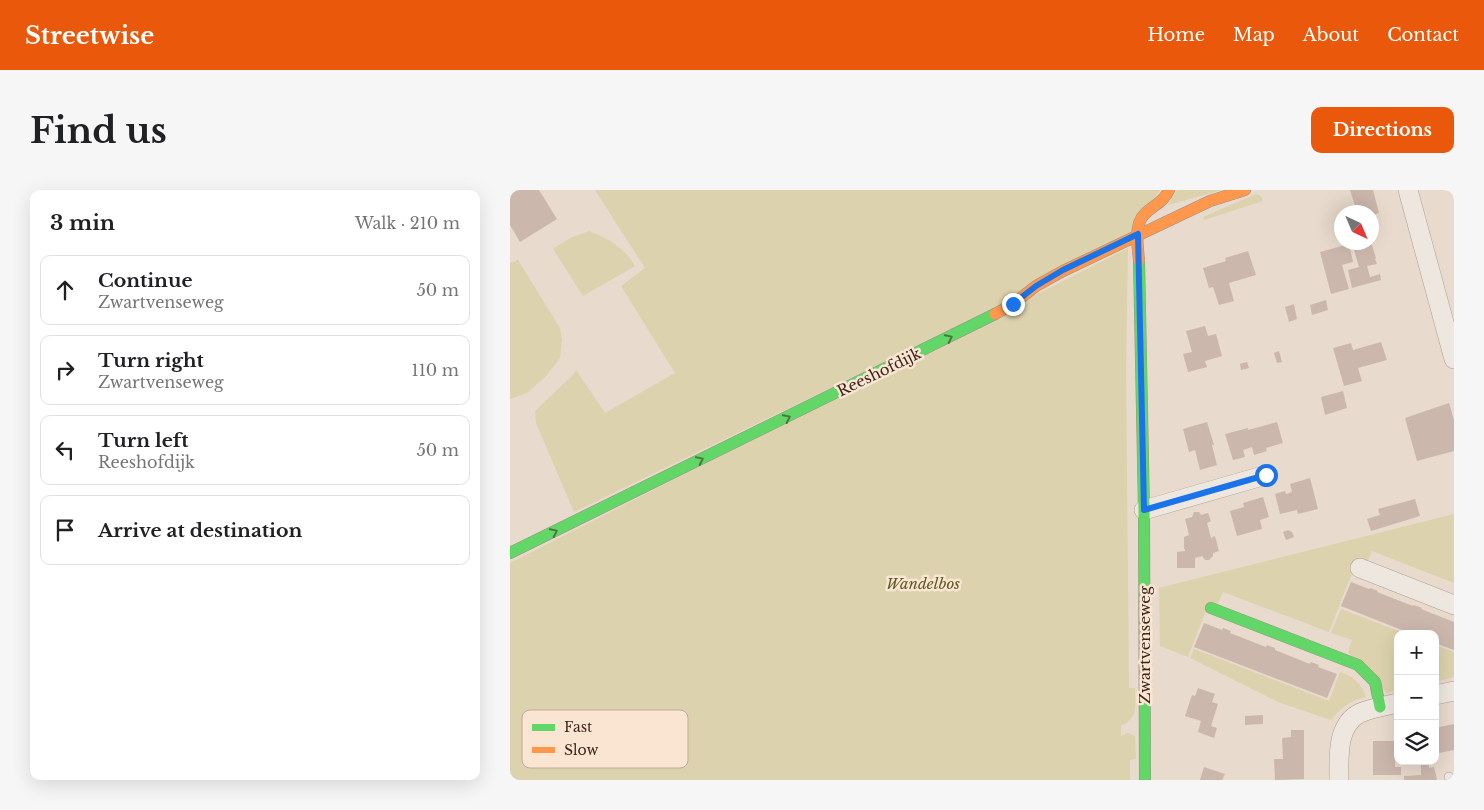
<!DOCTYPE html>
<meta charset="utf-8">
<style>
body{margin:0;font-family:"Libre Baskerville",serif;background:#f6f6f6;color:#202124}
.controls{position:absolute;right:15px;bottom:15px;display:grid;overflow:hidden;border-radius:10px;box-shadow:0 5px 20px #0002}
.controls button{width:45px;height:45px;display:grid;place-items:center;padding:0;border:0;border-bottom:1px solid #e0e0e0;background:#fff;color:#202124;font:25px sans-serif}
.compass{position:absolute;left:824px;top:15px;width:45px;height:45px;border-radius:50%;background:#fff;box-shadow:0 5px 20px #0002;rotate:136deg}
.stop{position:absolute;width:15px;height:15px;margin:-11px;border:4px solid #1a73e8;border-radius:50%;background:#fff}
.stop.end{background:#1a73e8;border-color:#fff;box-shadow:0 1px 5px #0008}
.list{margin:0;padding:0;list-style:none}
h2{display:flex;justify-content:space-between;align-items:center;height:65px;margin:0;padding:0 20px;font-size:21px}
h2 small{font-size:16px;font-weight:400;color:#757577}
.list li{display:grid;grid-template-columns:32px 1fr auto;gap:15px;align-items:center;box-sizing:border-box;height:70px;margin:0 10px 10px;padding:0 10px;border:1px solid #e0e0e0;border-radius:10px}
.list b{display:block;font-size:19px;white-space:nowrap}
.list p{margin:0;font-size:16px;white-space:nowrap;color:#757577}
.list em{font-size:16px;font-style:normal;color:#757577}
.icon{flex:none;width:28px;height:28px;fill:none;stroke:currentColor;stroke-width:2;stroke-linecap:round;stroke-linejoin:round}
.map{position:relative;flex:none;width:944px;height:590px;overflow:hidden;border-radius:10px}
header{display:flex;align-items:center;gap:30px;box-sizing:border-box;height:70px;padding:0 25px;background:#ea580c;color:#fff}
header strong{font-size:24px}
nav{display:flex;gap:28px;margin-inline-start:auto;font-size:18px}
.intro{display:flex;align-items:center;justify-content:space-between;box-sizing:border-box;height:120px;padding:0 30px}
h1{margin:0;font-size:35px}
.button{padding:12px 22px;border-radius:10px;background:#ea580c;color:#fff;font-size:18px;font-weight:700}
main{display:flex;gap:30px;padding:0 30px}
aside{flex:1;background:#fff;border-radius:10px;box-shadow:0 5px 20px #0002}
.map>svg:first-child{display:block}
.green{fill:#dcd2ad}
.building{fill:#ccb7ad}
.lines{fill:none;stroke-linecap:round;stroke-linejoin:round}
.lane-casing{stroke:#ad9f95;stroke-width:10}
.street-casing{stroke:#ad9f95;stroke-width:20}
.fast-casing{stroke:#9c8f86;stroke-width:12}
.slow-casing{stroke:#9c8f86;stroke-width:12}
.lane{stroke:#eee7df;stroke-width:9}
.street{stroke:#eee7df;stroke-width:19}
.fast{stroke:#63d668;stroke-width:11}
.slow{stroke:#ff974d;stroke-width:11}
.oneway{stroke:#4e753e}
.route{stroke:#1a73e8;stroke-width:6}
.labels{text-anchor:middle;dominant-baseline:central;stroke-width:5;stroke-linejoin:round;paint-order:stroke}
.street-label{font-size:15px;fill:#3c251c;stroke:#f9e5d2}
.park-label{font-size:15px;font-style:italic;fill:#595b21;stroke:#f9e5d2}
.key{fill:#f9e5d2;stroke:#c0ab9b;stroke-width:1}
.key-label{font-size:14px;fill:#3c251c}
</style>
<header>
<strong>Streetwise</strong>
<nav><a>Home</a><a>Map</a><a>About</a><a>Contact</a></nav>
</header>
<div class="intro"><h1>Find us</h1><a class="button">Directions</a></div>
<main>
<aside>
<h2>3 min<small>Walk · 210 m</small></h2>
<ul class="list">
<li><svg class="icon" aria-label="ahead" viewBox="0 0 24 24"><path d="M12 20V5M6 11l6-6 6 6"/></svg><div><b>Continue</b><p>Zwartvenseweg</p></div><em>50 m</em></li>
<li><svg class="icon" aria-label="right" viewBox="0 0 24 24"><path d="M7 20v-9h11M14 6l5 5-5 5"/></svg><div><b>Turn right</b><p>Zwartvenseweg</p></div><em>110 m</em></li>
<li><svg class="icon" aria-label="left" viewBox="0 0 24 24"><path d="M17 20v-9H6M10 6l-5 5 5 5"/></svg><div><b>Turn left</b><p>Reeshofdijk</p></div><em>50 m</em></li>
<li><svg class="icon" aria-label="arrive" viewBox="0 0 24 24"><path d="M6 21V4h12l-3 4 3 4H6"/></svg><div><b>Arrive at destination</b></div></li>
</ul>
</aside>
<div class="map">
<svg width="944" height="590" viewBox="0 0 944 590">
<rect width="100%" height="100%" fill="#e8dacc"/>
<path class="green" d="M85,0h565l-28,41 -128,73 -430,208 -38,-89 -1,-12 38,-36 3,-5 29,43 70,-40 -54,-87 24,-18z
M667,0h45l-54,15z
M746,4l5,2 2,5 -59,19 -1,-3z
M79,41c20,8 35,16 46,35l-52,30 -30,-47 17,-11z
M618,58l-2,120 3,320h6c0,18 4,29 -14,38v10l7,-3 7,3 1,23 -6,1v20h-620v-217z
M8,70l42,68 2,12 -2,18 -14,18 -19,17 -17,6v-136z
M944,324v69l-82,-32 -5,12 -15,10 -23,59 -106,-40 -5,11 -13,10 -17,44 -28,-11 -1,-58z
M831,419l65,25h-8v56l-11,3 -39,-41 4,-12 -21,-7z
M925,455l19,7v25l-19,5z
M684,459l135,52 11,-29c13,4 22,12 26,25 -15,3 -26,11 -35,23l-53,-18 -88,-44z"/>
<path class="building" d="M0,0h29l18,29 -37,23 -10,-17z
M840,0h23l6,23 -7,2v-3h-15z
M845,52h16l5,16 -1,1 2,5 -10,2 3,11 10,-3 1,6 -29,8 -4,-18 11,-3 -7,-24z
M839,54l4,18 -11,3 7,24 -18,5 -11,-42z
M738,61l8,24 -27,8 5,18 -15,4 -6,-18 -4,1 -6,-20 23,-7 -1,-3z
M816,110l2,10 -16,5 -2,-10z
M784,114l3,15 -8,3 -4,-15z
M695,136l3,10 8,-2 6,22 -17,5 2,6 -19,5 -5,-18 9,-2 -6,-21z
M871,152l6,18 -29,8 4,13 -18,5 -11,-38 18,-5 2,7z
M769,161l3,11 -5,1 -3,-10z
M737,172l2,6 -8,2 -1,-6z
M833,201l4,17 -22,7 -4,-18z
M939,213l5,17v31l-37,10 -12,-43z
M697,232l7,23h-2l5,20 -17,5 -5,-20 -6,2 -6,-23z
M767,232l6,21 -17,5 1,3 -13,4 -2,-8 -9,3 2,7 -12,3 -8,-26 23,-6v2z
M800,288l8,31 -20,5 -1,-4 -17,4 -5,-20 10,-3 1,3 6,-2 -2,-8z
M753,307l6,20 -9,3 2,9 -25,7 -7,-25 14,-4 -1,-4z
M905,309l5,17 -49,15 -4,-12 13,-4 -2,-6z
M684,322h5l2,3 7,-2 3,8 -4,2 4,15 4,-2 4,15 -6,2v3l-4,4h-4l-3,-4 -7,2v10h-18v-16l8,-1v-2h-1v-12l5,-2 -4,-16 7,-2z
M778,340l4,2 2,5 -8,3 -3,-8z
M841,392l18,7 1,-1 8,3 -1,1 36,14 1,-1 8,3 -1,1 33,13v28l-19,-7v-9h-23l-71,-28z
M694,433l18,7 1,-2 8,3 -1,2 36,14 1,-2 8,3v2l35,14 1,-2 8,3 -1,2 19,7 -10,24 -133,-51z
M688,498l17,6 -3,8 6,2 -7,22 6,2 -3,10 -16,-6 3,-11 -16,-5 7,-21 3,1z
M753,525v9l-18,1v-9z
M944,534v26l-15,3 -1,-2 -3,1v-24z
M781,540h13v49l-29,1 -1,-21h9l-1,-21 9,-1z
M863,551h25v17h-3v9h6v8h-28z
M911,571h8v7l5,-1 3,13h-33v-4l17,-1z
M694,577l21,7 -3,6h-22z"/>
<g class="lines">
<g class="lane-casing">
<path id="lane" d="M939,587v3"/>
</g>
<g class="street-casing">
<path id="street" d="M898,0l46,169
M634,320l122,-35
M850,378l94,37
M925,505l19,-4
M829,590c0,-22 -3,-55 21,-67 12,-5 25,-7 38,-10"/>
</g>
<g class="fast-casing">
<path id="fast" d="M629,70l5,250 1,270
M0,363l485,-239
M701,418l147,57 17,17 5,25"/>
</g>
<g class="slow-casing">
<path id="slow" d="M629,70c-1,-11 -4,-28 1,-39 5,-13 23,-16 29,-31
M485,124l18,-10 23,-18 27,-15 147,-70 35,-11"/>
</g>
<use href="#lane" class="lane"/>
<use href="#street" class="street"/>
<use href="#fast" class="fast"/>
<use href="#slow" class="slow"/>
</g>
<defs><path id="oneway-chevron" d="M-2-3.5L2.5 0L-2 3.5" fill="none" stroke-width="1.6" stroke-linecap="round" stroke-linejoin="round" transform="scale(1.25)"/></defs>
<g class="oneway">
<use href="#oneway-chevron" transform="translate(439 148) rotate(-26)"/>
<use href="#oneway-chevron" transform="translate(277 228) rotate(-26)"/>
<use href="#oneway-chevron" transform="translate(190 270) rotate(-26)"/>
<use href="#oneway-chevron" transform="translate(44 342) rotate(-26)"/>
</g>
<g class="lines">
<path class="route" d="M503,114l23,-18 27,-16 75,-36 6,276 122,-35"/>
</g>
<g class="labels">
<g class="street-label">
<text transform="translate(369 182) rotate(-26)">Reeshofdijk</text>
<text transform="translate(634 455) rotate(-90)">Zwartvenseweg</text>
</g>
<g class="park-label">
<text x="413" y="393">Wandelbos</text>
</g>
</g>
<rect x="12" y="520" width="166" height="58" rx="8" class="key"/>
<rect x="22" y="534" width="23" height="7" fill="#63d668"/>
<rect x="22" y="557" width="23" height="6" fill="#ff974d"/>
<g class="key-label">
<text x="54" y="542">Fast</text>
<text x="54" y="565">Slow</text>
</g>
</svg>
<div class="controls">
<button>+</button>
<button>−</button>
<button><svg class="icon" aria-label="layers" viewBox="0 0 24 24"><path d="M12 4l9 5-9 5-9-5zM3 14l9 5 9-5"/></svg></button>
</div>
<svg class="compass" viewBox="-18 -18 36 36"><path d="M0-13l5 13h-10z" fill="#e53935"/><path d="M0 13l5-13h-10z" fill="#757577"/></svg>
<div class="stop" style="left:756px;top:285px"></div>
<div class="stop end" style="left:503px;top:114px"></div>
</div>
</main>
